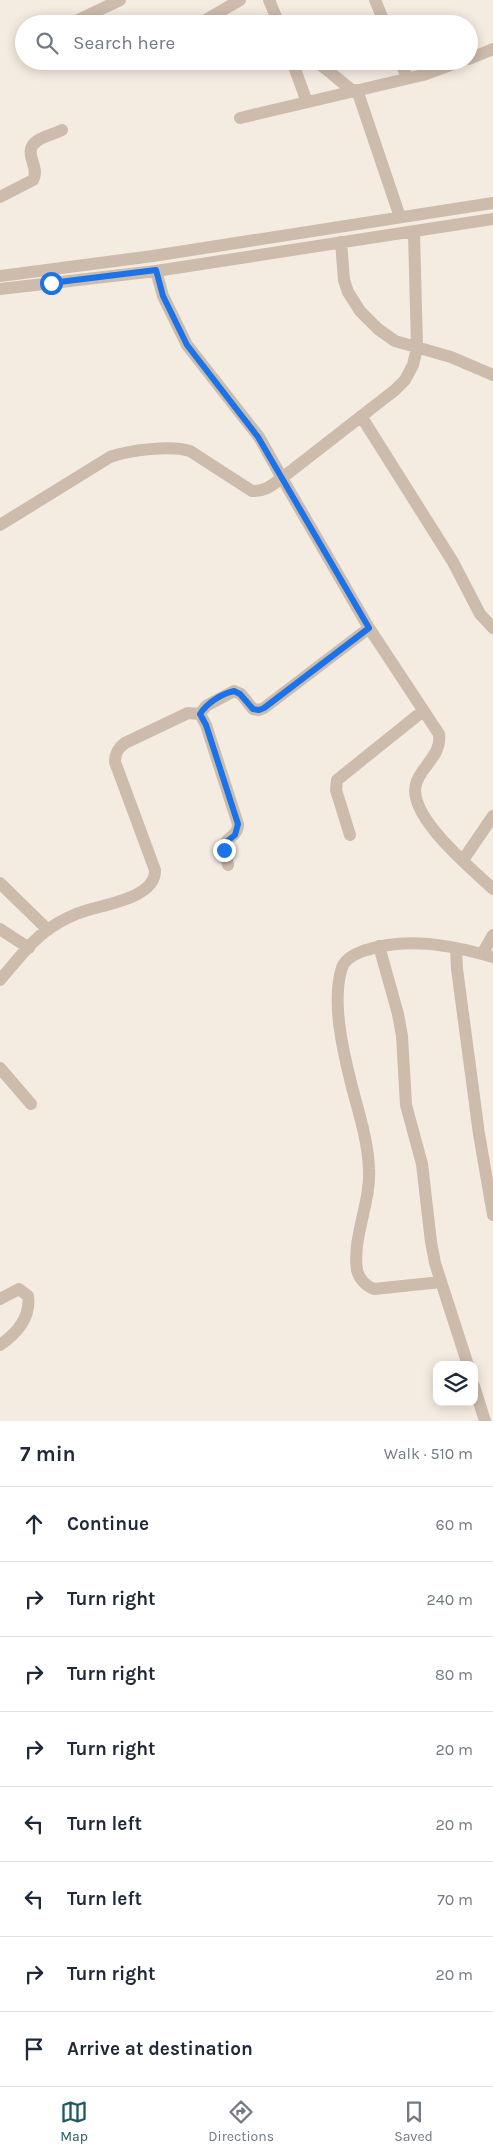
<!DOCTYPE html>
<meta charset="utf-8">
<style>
body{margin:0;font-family:Karla,sans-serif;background:#f2f2f3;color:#1f2937}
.controls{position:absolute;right:15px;bottom:15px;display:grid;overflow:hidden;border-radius:10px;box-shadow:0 2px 12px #0003}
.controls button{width:45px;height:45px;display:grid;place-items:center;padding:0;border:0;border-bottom:1px solid #e0e1e3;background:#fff;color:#1f2937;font:25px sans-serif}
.stop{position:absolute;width:15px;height:15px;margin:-11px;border:4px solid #1a73e8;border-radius:50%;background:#fff}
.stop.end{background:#1a73e8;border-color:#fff;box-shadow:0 1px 5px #0008}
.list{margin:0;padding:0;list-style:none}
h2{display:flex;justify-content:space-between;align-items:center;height:65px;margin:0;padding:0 20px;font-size:21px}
h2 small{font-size:16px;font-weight:400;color:#747a83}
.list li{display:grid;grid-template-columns:32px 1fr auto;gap:15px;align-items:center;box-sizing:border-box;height:75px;padding:0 20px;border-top:1px solid #e0e1e3}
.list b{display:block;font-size:19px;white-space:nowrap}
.list em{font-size:16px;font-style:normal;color:#747a83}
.icon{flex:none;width:28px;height:28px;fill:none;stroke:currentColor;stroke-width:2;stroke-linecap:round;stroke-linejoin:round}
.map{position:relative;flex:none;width:493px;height:1421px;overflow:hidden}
.search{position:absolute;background:#fff;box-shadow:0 2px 12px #0003;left:15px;right:15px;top:15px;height:55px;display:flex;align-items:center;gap:12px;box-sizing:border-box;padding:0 18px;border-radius:28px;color:#747a83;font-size:19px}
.sheet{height:665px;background:#fff}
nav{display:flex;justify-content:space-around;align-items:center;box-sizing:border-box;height:70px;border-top:1px solid #e0e1e3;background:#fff;font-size:14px;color:#747a83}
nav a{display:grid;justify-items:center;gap:2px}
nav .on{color:#1f5a5e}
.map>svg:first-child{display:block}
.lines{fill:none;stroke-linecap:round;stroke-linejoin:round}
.minor{stroke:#cdbbac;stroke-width:12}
.route{stroke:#1a73e8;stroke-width:6}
</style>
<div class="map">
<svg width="493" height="1421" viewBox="0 0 493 1421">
<rect width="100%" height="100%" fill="#f4ebe1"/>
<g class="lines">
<path class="minor" d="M269,0l10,24
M375,0l10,24
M70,24l50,-24
M199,24l41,-24
M469,59l24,-10
M292,61l15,41
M316,61l37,30
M400,61l7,17
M357,90l43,127
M240,118l183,-43 38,-14
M0,197l33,-17c8,-13 -12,-28 4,-39 7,-5 17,-7 25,-11
M414,232l3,116 -4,17 -8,15 -10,10 -113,88 87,150 70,106c3,20 -15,30 -22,47 -14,32 54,87 76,108
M341,242l3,38 4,12 12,19 18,18 17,12 56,16 42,18
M0,276l153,-20 340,-53
M0,289l156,-18 337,-52
M361,416l92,146 27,52 13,14
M0,525l110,-68c19,-7 61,-12 80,-6l62,40c13,1 20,-6 30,-13l-23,-41 -72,-92 -24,-49 -7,-25
M200,714l6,-8 28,-15 7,3 12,15 6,1 5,-2 105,-80
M350,835l-14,-45 1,-10 86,-69
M463,860l30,-44
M0,883l48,47
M0,929l29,19
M379,946l19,68 4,22 4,69 16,59 9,78 4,21 33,102
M456,948l1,21 22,165 14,81
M482,954l11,-19
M0,980c15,-17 31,-39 50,-52 12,-8 24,-14 38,-18 20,-6 68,-13 67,-40l-40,-108c0,-9 3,-14 10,-19l63,-30 12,1 6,11 32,99c0,14 -14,13 -14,24 0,5 3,12 4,17
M0,1068l31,36
M441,1282l-67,7c-8,-3 -15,-10 -17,-19 -5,-32 14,-68 12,-101 -1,-29 -11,-58 -18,-86 -8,-32 -19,-79 -10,-112 2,-11 12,-16 22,-20 43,-15 87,-6 130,6
M0,1299l19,-10 9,7c3,22 -12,38 -28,49
M474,1386l11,35"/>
</g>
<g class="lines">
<path class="route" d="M51,283l105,-13 7,26 24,49 71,92 111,191 -105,80 -5,2 -6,-1 -13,-15 -6,-3c-13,3 -27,12 -34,23l6,11 32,99 -3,11 -9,7 -2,8"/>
</g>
</svg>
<div class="controls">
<button><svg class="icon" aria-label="layers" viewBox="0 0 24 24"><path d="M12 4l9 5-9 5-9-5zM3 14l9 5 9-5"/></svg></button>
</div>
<div class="stop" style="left:51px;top:283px"></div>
<div class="stop end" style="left:224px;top:850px"></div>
<div class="search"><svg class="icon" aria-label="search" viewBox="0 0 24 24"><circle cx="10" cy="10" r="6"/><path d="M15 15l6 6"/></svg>Search here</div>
</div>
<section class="sheet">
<h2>7 min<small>Walk · 510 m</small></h2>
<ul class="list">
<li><svg class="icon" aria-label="ahead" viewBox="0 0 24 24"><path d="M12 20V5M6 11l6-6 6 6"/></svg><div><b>Continue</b></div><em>60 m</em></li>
<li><svg class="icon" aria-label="right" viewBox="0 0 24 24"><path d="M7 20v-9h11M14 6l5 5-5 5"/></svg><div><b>Turn right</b></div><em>240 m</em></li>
<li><svg class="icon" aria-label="right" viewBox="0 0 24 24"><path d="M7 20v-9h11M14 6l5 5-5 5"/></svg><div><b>Turn right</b></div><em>80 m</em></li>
<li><svg class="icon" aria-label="right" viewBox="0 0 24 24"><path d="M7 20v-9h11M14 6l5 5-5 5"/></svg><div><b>Turn right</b></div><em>20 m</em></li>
<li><svg class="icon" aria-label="left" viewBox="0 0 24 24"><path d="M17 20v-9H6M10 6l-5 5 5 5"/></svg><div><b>Turn left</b></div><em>20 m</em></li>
<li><svg class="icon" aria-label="left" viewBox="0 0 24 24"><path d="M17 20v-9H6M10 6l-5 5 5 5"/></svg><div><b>Turn left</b></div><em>70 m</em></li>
<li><svg class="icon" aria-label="right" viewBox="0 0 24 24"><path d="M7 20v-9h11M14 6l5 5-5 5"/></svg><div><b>Turn right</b></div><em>20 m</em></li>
<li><svg class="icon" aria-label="arrive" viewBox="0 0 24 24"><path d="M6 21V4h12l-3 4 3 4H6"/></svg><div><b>Arrive at destination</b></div></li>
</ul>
</section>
<nav>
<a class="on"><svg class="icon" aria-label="map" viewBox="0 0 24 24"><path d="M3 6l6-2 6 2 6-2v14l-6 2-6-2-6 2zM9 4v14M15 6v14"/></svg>Map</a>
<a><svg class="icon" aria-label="directions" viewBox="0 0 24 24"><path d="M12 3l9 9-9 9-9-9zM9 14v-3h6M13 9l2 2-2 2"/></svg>Directions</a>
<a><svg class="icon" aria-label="saved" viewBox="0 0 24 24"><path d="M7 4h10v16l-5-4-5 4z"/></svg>Saved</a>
</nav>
